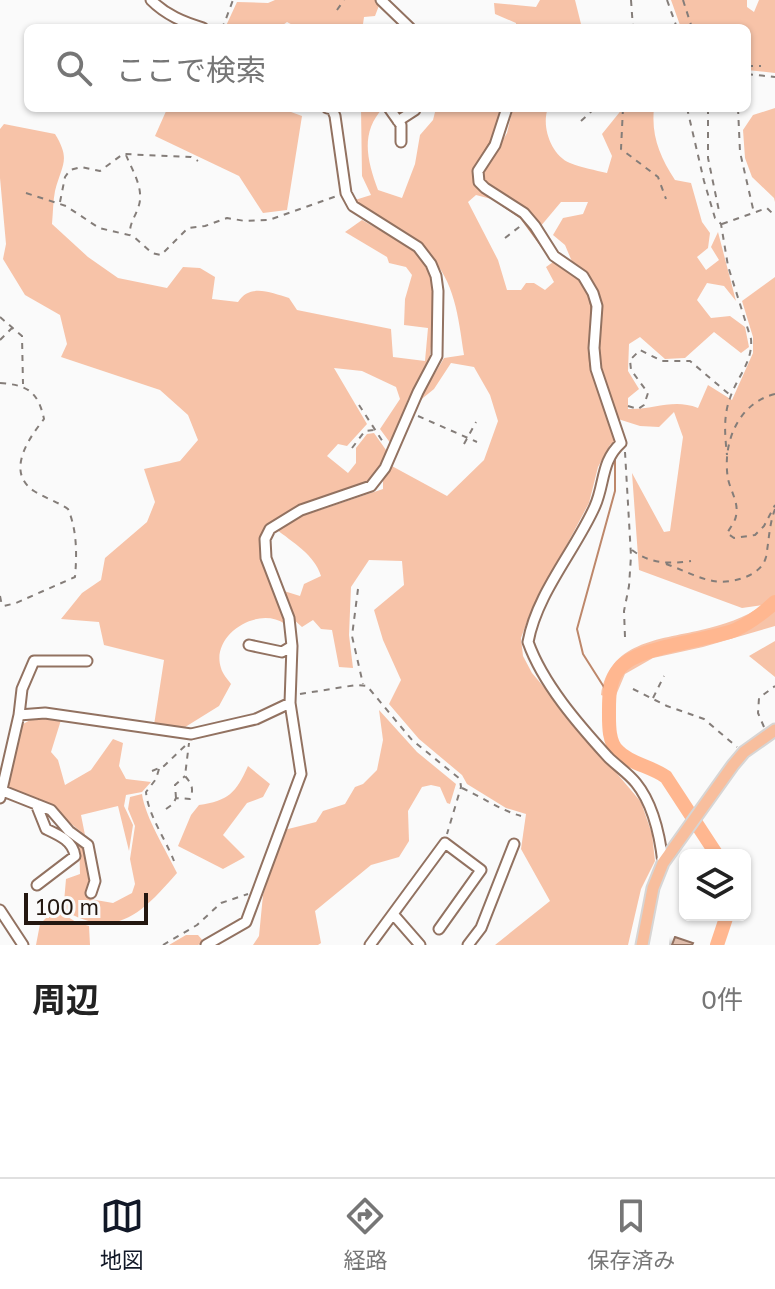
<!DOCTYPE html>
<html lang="ja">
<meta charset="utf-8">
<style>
body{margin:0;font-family:"Golos Text","Noto Sans JP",sans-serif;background:#f6f6f6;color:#222}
.controls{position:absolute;right:24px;bottom:24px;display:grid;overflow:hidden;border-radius:12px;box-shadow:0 2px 6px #0004}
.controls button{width:72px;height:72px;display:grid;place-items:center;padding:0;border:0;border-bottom:2px solid #e0e0e0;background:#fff;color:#222;font:40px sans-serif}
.scale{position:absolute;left:24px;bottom:20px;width:124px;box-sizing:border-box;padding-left:8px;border:4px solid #231710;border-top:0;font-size:22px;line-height:28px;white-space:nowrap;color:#231710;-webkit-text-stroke:6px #fafafa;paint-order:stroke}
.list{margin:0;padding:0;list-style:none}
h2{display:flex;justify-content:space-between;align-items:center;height:104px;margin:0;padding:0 32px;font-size:34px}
h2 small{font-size:26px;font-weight:400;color:#767676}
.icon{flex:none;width:44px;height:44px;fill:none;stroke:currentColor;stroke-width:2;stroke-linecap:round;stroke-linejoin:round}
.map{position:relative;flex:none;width:775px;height:945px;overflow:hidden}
.search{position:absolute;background:#fff;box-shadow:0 2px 6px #0004;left:24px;right:24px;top:24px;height:88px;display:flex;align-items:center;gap:20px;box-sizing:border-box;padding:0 28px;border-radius:12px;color:#767676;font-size:30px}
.sheet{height:232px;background:#fff}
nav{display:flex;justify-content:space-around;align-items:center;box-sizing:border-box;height:112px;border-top:2px solid #e0e0e0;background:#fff;font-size:22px;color:#767676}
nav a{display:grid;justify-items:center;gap:4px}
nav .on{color:#111827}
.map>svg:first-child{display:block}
.green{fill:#f7c3a8}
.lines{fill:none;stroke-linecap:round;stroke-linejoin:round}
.stream{stroke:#bd876a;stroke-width:2}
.river{stroke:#ffb790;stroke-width:14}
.building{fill:#dfbcaa;stroke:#917160;stroke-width:2;filter:url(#shadow)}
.minor-casing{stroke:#927261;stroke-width:13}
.major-casing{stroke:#d7d5d4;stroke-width:15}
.path{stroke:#847d79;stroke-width:2;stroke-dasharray:6 6;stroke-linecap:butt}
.minor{stroke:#fff;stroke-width:9}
.major{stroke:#f8be9d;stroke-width:11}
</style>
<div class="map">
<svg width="775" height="945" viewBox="0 0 775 945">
<defs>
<filter id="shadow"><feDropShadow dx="-4" dy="4" stdDeviation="2" flood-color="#0004"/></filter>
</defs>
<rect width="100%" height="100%" fill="#fafafa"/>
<path class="green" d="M275,0h102l3,3 -5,13 -11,1 -1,7 6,4h-71l-11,-6 -8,6h-54l12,-26 31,1z
M540,0h35l7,28h-66v-5l-21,-9 -1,-11 42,4z
M671,0h76v7l7,5 5,-12h16v73l-28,-3v-42h-66z
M280,108l22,8 -15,94 -24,3 -24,-37 -84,-40 12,-27z
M361,108h22c-23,25 -16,52 -5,82l24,8 13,-34 5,-29 13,-15 3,-12h70l-29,74 22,19 -23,-6 -8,7 30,58 9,30h14l5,-7h8l11,7 9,-8 -8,-15 10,-7 26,17 12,30 -2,41 25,91 -7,6 -12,22 -9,36 -60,113 -8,22 2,18 9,17 109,129 11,32 3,27 -14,28 -13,56h-133l55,-44 -29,-52 5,-35 -20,-6 -39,-24 -5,-9 -43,-36 -30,-35 12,-24 -18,-40 -9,-30 30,-25 -2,-24 -33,-1 -18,27 -2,48 4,33 -14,-1 -7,-37 -11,-1 -8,-9 -11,7 -10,-9 -8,-27 16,5 4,-12 17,-8c-6,-21 -29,-34 -45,-47l20,-11 87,-29v-11l7,-13 57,31 37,-36 14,-39 -8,-26 -16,-28 -23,-4 -17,26 -16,13 26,-44 20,-3c-7,-47 -10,-85 -53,-116 -19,-14 -39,-23 -56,-39l16,-5 -9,-19z
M513,108h35c-7,18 3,47 22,55 12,5 25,7 37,10l5,-17 -10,-22 21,-26h31c-3,28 6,49 21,72l16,3 11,39 8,11 -2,15 -11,9 9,13 13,-10 -8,-13 7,-15 18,69 -12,-15 -17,-3 -10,17 14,18 19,-2 15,11 4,20 -8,6 -27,-21 -29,26 -20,1 -25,-22 -11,7 -1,27 11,18 -11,9v11c26,1 45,-11 70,-1l10,-23 24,15 21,-47v-16l-11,-36 33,-24v349l-72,21 -50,11 -28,16 -11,26 -13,-5c8,-53 57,-55 100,-65 22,-5 44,-12 62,-25l-21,3 -103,-38 -7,-97 32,59 6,-1 13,-94 -9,-25 -15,15 -19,-1 -22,-7 -18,-47 -3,-24 1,-54 -10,-18 -15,-12 -8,-19 -12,-10 10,-17 20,-4 5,-12h-27l-21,25 -55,-45 -2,-9 24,-40z
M775,108v94l-1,-4 -22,-21 -7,-19 -2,-28 10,-15z
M4,124l51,10c16,26 7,30 0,57 -2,10 -2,22 -3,33l36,33 30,21 49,10 16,-21 17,1 15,9 -3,22 26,3c12,-19 33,-9 51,-4l8,12 94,19 2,28 32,4 3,-33 -24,-3 1,-26 7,-24 -6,-8 -17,-4 -2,-6 -42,-25 17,-12 51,29 14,15 6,14 1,39 -5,49 -21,33 -17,45 -11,-15 20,-30 -4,-12 -34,-16 -28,-3 33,56 -20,22 -9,-2 -11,12 21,17 8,-10v-15l11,-14 7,-1 12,17 -4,16 -15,17 -66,23 -34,18 -6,12 2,20 22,68c-27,-19 -75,11 -64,44 1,5 7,12 10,16l-12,22 -37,23 -28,-4 10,-65 -60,-15 -5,-23 -38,-3 21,-26 19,-13 4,-22 42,-36 8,-20 -11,-33 36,-8 18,-21 -10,-25 -28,-25 -99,-33 6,-13 -7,-29 -35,-20 -22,-36 3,-15 -6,-66v-49z
M775,641v36l-26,-21z
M379,710l38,42 39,32 -6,20 -3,-1 -7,-16 -9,-2 -9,2 -14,24 1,30 -10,16 -28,8 -56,46 6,32 -3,2h-65l6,-9 4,-41 21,-65 32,-8 7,-11 22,-7 10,-17 8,-3 14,-14 6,-30z
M46,717l15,3 -10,32 7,8 7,25 26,-15 22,-31 10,4 -4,23 7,13 25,3 -9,10 -16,3 -2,11 9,19 -4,26 -11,-45 -37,9 4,20 -36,-29 -41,-19 1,-17 14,-46 9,-5z
M248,766l22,18 -7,13 -16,6 -24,32 22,22 -22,12 -45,-23 13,-31 8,-10c29,-4 37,-12 49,-39z
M142,794c3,23 24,56 35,79 -36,41 -62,69 -117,35l4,-6 2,-23 14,-5 -1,-33c15,14 8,40 11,58l23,4 19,-10 3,-9 -5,-25 5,-33 -7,-17 2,-12z
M55,909l21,13 13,4 1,19h-54l4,-21z
M186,935h12l6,7 -6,3h-29z"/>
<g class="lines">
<path class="stream" d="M476,183l-3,-12 19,-32
M492,198l29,20 27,37
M552,260c9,7 19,12 27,20 24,23 5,60 12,88
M609,695l-26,-41 -6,-25 38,-138v-32l3,-9"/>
<path class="river" d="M717,855l-51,-78c-15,-11 -36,-13 -48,-26 -10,-9 -9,-28 -9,-41 0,-14 0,-29 10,-41 17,-23 88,-28 116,-39 15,-7 28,-17 40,-28
M717,945l10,-30"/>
</g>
<path class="building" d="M675,937l18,6 -1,2h-20z"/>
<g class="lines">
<g class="minor-casing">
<path id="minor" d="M151,0c15,15 32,22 52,28
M381,0l29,28
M389,108l12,17v17
M507,108l-12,37 -17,26 1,11 6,6 39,25 11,13 19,30 29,20 10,17 4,13 -3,42 2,21 25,74c-20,18 -16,40 -26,63 -20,45 -58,87 -67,136 15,42 50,82 80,115 9,9 20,16 28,26 18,22 24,53 27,80
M398,121l17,-11
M249,645l33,7 10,-6
M19,715l3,-26 12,-28h53
M3,791l48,19 18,21 19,14 7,36 -4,12
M0,798l19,-83 26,-2 146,21 65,-15 34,-16
M36,804l10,25c13,6 27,12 29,27l-38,29
M0,910l23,35
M393,914l27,31
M206,945l40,-23 55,-148 -11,-71 2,-57 -3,-28 -23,-60 -1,-19 5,-10 31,-19 70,-24 14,-18 33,-76 19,-36 1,-65 -2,-15 -5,-12 -13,-17 -65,-41 -7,-13 -11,-77 -3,-7 -5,-1
M370,945l75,-102 36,27 -42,59
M468,945l13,-17 33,-84"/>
</g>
<g class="major-casing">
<path id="major" d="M642,945l11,-57 10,-25 70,-98 11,-13 31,-22"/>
</g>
<path class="path" d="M631,0l2,28
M667,0l10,28
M683,0l9,28
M337,10l7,-10
M220,28l4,-4 9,-24
M747,66h14
M747,74l28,3
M623,108l-2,41 37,28 8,22
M687,108l17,73 11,37 6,6 7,42 23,73c2,23 -14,38 -21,59 -7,19 -5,38 -3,57
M708,108v50l11,53
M738,108l2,44 14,61
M581,121l14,-13
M126,155c6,15 18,33 13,50 -3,11 -10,18 -9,30
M26,193l40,13 33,22 34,8 19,17 9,2 27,-27 17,-2 22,-8 18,3 24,-1 68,-24
M60,202l5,-25 5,-7 11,-3 19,4 23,-17 68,3 7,4
M722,224l45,-16 8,8
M505,238l18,-14
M0,317l22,19 1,48
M0,340l12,-12
M0,383c27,2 38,8 44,36 -15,19 -39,53 -10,72 11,7 24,11 34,18 9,21 9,45 7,68l-59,26 -16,4
M775,394c-37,9 -53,49 -47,85 3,13 11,24 8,37 -1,6 -6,12 -9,17l7,5 21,-3 9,-9 11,-21
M359,405l26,40
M628,406l10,3 6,-4 4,-12 -17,-23 -1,-10 10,-10 22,11h28l40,34
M418,416l59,26
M464,444l12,-22
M352,448l13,-17 9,-1
M632,550c18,14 37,14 59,11
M666,564c15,5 31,14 47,17 17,3 48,-4 53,-24 3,-16 3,-32 9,-48
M358,589l-6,47 11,48
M0,596l2,10
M625,637l-1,-26 5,-25 2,-30 -6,-104
M633,689l34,17 37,13 33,28
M300,694l56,-9 11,1 45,54 48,39 1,8 -14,47
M653,698l11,-22
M764,727l-6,-14 1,-15 16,-12
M159,769l-3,10 -10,13c2,23 19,46 28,69
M152,771l12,-5 24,-23
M462,788c20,9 38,22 59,28
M176,798l-1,-13 10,-9
M166,809l7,-5 3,-6 14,1c4,-10 2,-15 -5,-23l4,-33
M163,945l34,-20 24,-22 27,-9"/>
<use href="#minor" class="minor"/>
<use href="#major" class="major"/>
</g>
</svg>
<div class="controls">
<button><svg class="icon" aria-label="layers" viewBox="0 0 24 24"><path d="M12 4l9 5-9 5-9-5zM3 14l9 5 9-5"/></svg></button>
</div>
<div class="scale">100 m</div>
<div class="search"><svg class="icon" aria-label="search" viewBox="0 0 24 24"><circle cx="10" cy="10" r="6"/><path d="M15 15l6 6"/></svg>ここで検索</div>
</div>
<section class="sheet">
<h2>周辺<small>0件</small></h2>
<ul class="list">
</ul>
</section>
<nav>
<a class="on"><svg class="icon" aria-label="map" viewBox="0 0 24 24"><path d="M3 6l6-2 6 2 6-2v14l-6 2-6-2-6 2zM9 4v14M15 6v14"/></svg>地図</a>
<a><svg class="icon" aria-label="directions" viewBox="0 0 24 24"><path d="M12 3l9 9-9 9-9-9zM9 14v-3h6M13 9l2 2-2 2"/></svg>経路</a>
<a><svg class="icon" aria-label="saved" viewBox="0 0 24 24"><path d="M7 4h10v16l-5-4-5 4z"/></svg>保存済み</a>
</nav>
